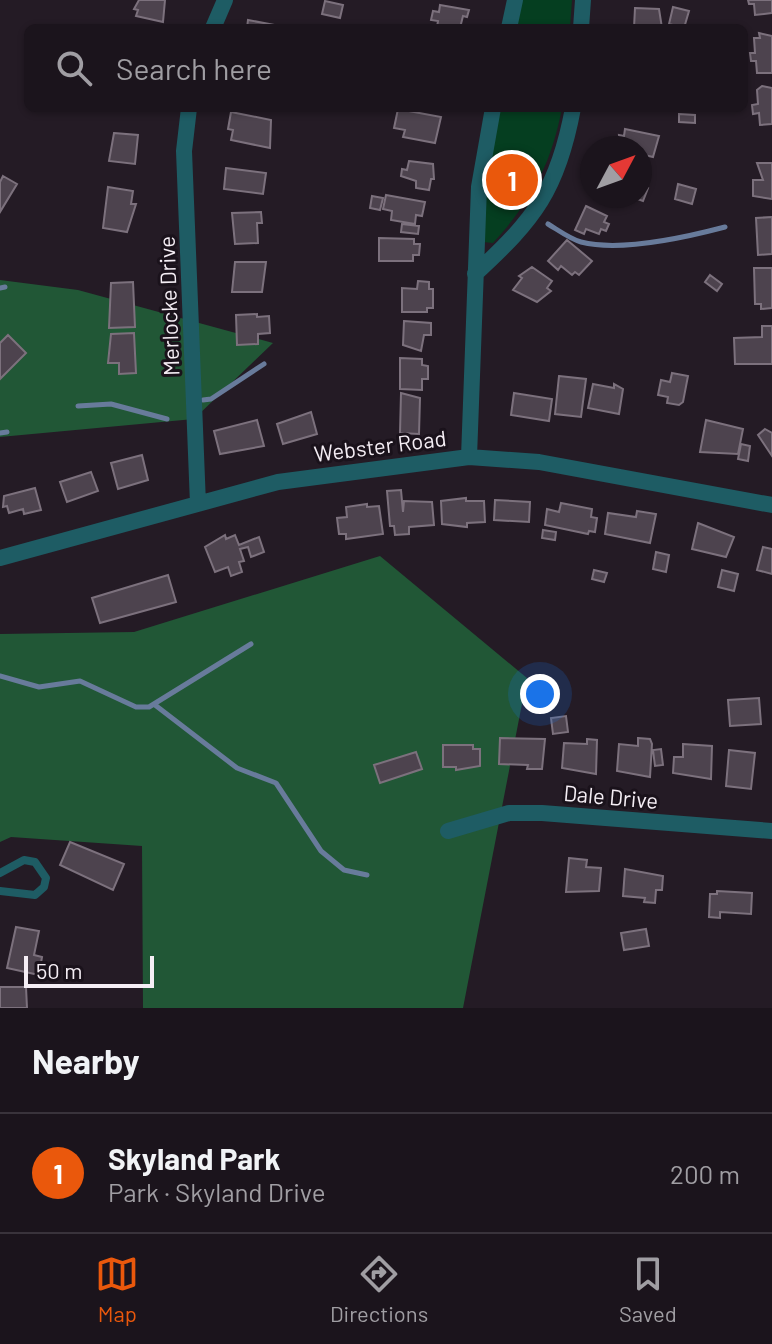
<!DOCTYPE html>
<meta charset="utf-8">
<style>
body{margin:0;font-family:Barlow,sans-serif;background:#241d25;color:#f1f3f6}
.compass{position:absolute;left:580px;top:136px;width:72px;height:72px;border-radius:50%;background:#1b141c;box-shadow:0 2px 6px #0004;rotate:49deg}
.scale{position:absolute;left:24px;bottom:20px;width:130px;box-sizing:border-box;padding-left:8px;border:4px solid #f5eef5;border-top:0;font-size:22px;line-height:28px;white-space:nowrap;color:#f5eef5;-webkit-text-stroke:6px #1a121b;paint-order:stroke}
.you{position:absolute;left:540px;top:694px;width:28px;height:28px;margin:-20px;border:6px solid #fff;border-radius:50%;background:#1a73e8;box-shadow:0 0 0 12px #1a73e833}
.badge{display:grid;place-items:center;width:52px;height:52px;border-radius:50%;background:#ea580c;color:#fff;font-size:26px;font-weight:700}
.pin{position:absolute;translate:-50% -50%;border:4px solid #fff;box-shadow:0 2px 8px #0006}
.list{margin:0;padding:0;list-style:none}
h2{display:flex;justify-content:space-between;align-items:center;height:104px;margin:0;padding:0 32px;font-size:34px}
h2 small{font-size:26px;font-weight:400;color:#a09ea3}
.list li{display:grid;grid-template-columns:52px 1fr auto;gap:24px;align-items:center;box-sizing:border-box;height:120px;padding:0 32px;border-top:2px solid #39333b}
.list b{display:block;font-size:30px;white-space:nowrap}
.list p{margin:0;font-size:26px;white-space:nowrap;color:#a09ea3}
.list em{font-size:26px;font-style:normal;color:#a09ea3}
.icon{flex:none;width:44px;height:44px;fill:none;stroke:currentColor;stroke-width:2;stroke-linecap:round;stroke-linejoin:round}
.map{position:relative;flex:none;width:772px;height:1008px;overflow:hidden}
.search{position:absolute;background:#1b141c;box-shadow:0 2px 6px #0004;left:24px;right:24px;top:24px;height:88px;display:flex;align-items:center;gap:20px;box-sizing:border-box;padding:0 28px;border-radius:12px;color:#a09ea3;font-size:30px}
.sheet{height:224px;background:#1b141c}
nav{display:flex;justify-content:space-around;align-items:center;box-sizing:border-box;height:112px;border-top:2px solid #39333b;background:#1b141c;font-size:22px;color:#a09ea3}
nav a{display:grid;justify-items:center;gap:4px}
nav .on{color:#ea580c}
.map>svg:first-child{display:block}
.green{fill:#053e20}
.forest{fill:#215736}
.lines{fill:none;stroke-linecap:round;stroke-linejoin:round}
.stream{stroke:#687b9b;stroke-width:5}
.building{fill:#4d434e;stroke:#7c717d;stroke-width:2}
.lane{stroke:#1e5c64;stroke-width:8}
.street{stroke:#1e5c64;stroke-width:16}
.labels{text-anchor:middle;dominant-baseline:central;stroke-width:6;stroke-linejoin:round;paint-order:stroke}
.street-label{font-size:22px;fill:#f5eef5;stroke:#1a121b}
</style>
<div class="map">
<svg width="772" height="1008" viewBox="0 0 772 1008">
<rect width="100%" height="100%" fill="#241b25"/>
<path class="green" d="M520,0h52l-2,28h-56z
M498,108h64c-11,57 -30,92 -69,135l-10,-1v-44z"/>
<path class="forest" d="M0,280l78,10 195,53 -79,76 -194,18z
M380,556l147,122 -64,330h-320l-1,-162 -131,-9 -11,5v-208l134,-2z"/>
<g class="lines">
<path class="stream" d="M548,224c10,6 22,15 33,18 39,10 106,-5 144,-15
M0,288l5,-1
M203,400l8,-1 53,-35
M78,406l33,-2 56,15
M0,433l7,-1
M0,676l39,11 41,-6 56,26h13l102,-63
M155,705l82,63 39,15 45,68 23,19 23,5"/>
</g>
<path class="building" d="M139,0h26l-2,22 -27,-6 2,-6 -4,-1z
M748,0h24v13l-17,2 -1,-11h-5z
M325,1l18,4 -3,13 -18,-4z
M440,5l29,5 -2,7 -4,-1 -3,12 -23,-1 1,-6 -7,-1 2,-9 6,1z
M673,7l16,4 -5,17 -15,-4z
M635,8l24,1 3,19h-28z
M248,20l42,8h-43z
M759,33l13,3v37h-15l-1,-12h-5l-1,-8h5l-1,-15h6z
M762,86l10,2v36l-12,1 -1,-12 -6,1 -1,-9 6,-1 -1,-14z
M398,109l43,8 -6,26 -32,-6 2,-7 -11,-2z
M231,112l40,8 -1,28 -39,-8 2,-10 -5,-1z
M679,114l16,1v8l-16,-1z
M625,129l34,7 -6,21 -13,-3v-6h-19l-2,-13 5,1z
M114,133l24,2 -3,29 -26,-3z
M409,161l24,3 1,15h-3l-2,11 -13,-2v-7l-15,-5 1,-7 5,1z
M757,163h15v36l-19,-3v-16h10z
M226,168l40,5 -3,21 -39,-5z
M3,176l14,8 -17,28v-30z
M678,184l18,5 -4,15 -17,-5z
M640,185l8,3 -5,13 -14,-5h11z
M108,187l25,4 -2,13h5l-9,28 -24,-4z
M386,195l39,7 -3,14 -6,-1 -1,9 -24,-4 1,-9 -9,-2z
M372,196l11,2 -3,12 -10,-2z
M586,206l21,10 -3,6 5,2 -3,7 -5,-2 -2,5 -13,-5 -2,5 -9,-4z
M261,212l1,11h-5l1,20 -23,1 -3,-31z
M772,217v37l-14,1 -2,-37z
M402,224l17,2 -1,8 -17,-2z
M379,238l35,1v5h6l-1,11h-6v6h-34z
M567,240l25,21 -13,14 -4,-3 -3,3 -11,-9 -3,4 -10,-9z
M235,262h31l-4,30h-30z
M532,267l20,14 -5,7 4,3 -14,11 -24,-12 9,-12 -3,-2z
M754,268h18v40l-11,1v-5h-6z
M710,275l12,9 -5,7 -12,-9z
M418,281l11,1v7h4v19h-6v4h-25v-24l15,1z
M133,282l2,45 -26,1 2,-45z
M257,314v3l12,-1 1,17 -12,1v10l-21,1 -1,-30z
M404,321l27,2v12h-7l-3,16 -18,-6z
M762,326h10v38h-37l-1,-26 28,-1z
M134,333l2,40 -17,1v-11h-11l3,-29z
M8,335l18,18 -26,26v-36z
M400,358l22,1v6l6,1v13h-6v11l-22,-1z
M672,373l16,3 -5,26 -4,3 -12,-2 1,-6 -10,-2 3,-15 9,2z
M559,376l27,3 -5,38 -26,-3z
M593,384l21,4v-4l9,5 -4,25 -31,-6z
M401,393l19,5 -1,36 -19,-1z
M514,393l38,6 -3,22 -38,-6z
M311,412l6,22 -34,10 -6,-20z
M257,420l7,26 -44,8 -6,-23z
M706,420l37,9 -5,25 -38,-2z
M765,429l7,4v23l-14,-21z
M741,444l9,2 -2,15 -10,-2z
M142,455l6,25 -30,9 -7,-26z
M91,472l7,19 -31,11 -7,-20z
M35,488l6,22 -17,4 -1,-5 -14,4 -2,-7 -4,1 1,-11z
M401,490l2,22 1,-11 28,1 2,23 -25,2v7l-14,1 -1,-9h-4l-3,-35z
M466,498v3h18l1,21 -18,1v4l-25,-3 -1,-23z
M495,500l35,2 -1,20 -35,-2z
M561,503l31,6 -1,8 6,1 -2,14 -6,-1 -1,3 -43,-9 2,-16 12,3z
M367,504v3l12,-1 4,28 -37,5v-5h-7l-2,-16 10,-1 -1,-10z
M637,511l19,3 -6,29 -45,-9 3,-21 28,4z
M698,523l36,14 -8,20 -34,-8z
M543,530l13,2 -1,8 -13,-2z
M225,535l1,4 9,-4 4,10 20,-8 5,15 -13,5 -3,-10 -8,2 4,12 -5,1 3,10 -11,4 -3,-9 -13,5 -10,-25z
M763,547l9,2v25l-15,-4z
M656,552l13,3 -3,17 -13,-3z
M594,570l13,3 -3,9 -12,-3z
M722,570l16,4 -4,17 -16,-4z
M168,575l8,27 -76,21 -8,-25z
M759,698l2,26 -31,2 -2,-26z
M566,716l2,16 -15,2 -2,-16z
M500,738l45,1 -3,30h-15l1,-4 -29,-1z
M638,738l12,1 2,5 -2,33 -33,-6 2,-27 19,2z
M587,739l10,1 -1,34 -34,-6 2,-25 23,1z
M683,744l29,2 -1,33 -38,-6 1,-16h9z
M443,745h30v4h7v17l-24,4v-3h-13z
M661,749l2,16 -8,1 -2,-16z
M729,750l26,3 -4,36 -25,-3z
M416,752l6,17 -42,14 -6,-18z
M70,842l54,22 -11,26 -53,-25z
M569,858l18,2 -1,7 15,1 -2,23 -33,1z
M625,869l38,7 -1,14h-6l-1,13 -11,-1 1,-4 -22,-2z
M717,891l35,2 -1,21 -31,-2v6l-11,-1 1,-23h7z
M16,927l23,4 -5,24 8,2 -3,18 -32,-7z
M646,929l3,17 -25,4 -3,-17z
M0,987h26l1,21h-27z"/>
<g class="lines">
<path class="lane" d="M0,873l24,-13 11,2 11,16 -2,9 -9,8 -35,-4"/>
<path class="street" d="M213,28l12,-28
M509,28l6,-28
M581,28l2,-28
M189,108l-5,43 14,353
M475,274c60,-55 83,-85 98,-166
M469,457l10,-270 14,-79
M0,558l278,-76 191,-25 70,5 233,43
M448,831l61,-18h33l230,18"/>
</g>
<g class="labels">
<g class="street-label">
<text transform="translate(168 306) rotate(-92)">Merlocke Drive</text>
<text transform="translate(380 445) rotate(-7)">Webster Road</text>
<text transform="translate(611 796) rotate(5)">Dale Drive</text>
</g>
</g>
</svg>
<svg class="compass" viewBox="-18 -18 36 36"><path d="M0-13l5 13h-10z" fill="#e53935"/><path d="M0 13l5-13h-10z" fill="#a09ea3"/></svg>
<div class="scale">50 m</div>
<div class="you"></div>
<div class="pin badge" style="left:512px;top:180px">1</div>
<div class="search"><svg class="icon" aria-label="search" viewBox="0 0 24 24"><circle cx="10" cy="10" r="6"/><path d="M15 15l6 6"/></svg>Search here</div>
</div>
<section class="sheet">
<h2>Nearby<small></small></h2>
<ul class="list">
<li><span class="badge">1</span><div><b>Skyland Park</b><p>Park · Skyland Drive</p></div><em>200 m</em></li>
</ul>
</section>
<nav>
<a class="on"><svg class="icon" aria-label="map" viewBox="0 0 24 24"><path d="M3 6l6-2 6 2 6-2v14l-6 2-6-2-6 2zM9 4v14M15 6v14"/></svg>Map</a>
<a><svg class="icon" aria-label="directions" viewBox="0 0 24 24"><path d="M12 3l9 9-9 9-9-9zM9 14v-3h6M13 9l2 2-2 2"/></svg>Directions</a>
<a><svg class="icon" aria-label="saved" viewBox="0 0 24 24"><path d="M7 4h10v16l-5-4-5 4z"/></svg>Saved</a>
</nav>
